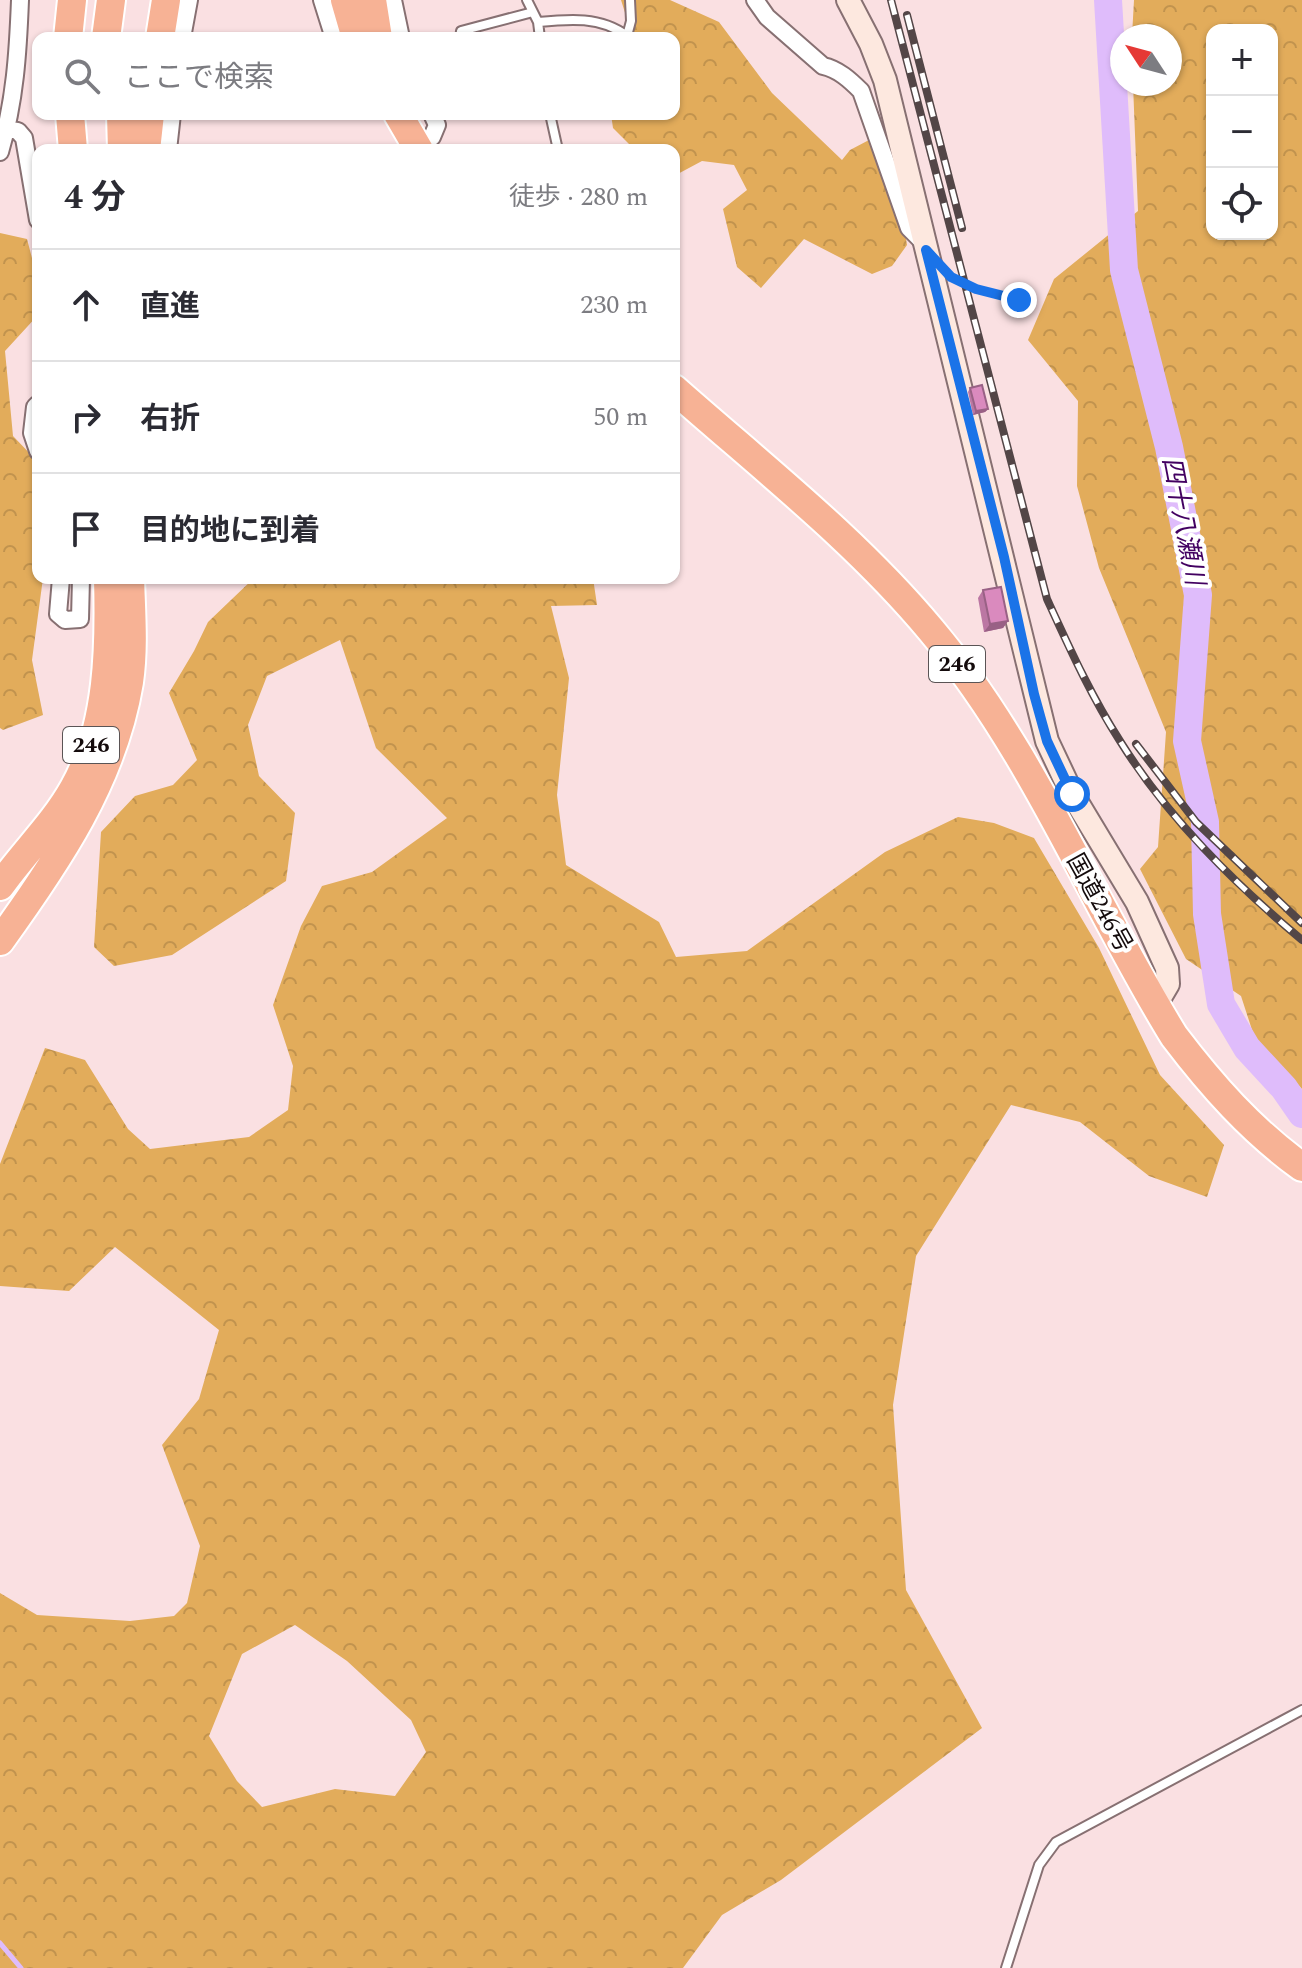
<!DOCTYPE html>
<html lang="ja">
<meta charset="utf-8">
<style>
body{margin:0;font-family:Spectral,"Noto Sans JP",serif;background:#f7f7f7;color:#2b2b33}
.controls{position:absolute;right:24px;top:24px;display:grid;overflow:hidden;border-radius:16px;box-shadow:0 2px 6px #0004}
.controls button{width:72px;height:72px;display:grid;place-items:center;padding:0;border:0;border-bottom:2px solid #e1e1e2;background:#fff;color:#2b2b33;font:40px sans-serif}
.compass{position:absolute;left:1110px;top:24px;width:72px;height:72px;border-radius:50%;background:#fff;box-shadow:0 2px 6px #0004;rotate:306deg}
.stop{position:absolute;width:24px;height:24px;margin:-18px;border:6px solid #1a73e8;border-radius:50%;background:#fff}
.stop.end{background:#1a73e8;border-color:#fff;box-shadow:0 2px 8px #0008}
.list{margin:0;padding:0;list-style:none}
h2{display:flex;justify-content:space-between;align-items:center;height:104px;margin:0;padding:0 32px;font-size:34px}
h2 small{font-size:26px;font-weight:400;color:#7c7c81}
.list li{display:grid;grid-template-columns:52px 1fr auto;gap:24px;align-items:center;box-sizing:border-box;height:112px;padding:0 32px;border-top:2px solid #e1e1e2}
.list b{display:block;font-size:30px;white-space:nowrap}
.list em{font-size:26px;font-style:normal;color:#7c7c81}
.icon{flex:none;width:44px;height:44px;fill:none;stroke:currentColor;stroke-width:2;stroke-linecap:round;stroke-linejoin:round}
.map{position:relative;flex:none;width:1302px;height:1968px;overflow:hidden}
.search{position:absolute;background:#fff;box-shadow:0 2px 6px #0004;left:32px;top:32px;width:648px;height:88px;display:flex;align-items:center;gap:20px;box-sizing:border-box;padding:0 28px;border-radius:16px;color:#7c7c81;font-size:30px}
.panel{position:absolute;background:#fff;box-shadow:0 2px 6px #0004;left:32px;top:144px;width:648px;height:440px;border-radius:16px}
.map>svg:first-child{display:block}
.forest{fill:url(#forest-crowns);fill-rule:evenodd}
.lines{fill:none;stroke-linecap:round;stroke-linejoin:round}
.stream{stroke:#dfbcfb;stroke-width:5}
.river{stroke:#dfbcfb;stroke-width:28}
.lane-casing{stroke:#877072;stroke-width:12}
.street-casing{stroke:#877072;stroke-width:20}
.secondary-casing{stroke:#877072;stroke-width:26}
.highway-casing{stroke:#fff;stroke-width:32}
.path{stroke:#ad999b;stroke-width:3;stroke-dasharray:6 6;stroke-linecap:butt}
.lane{stroke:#fff;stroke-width:8}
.street{stroke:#fff;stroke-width:16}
.secondary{stroke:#fde8df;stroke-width:22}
.highway{stroke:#f7b295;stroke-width:28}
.rail-casing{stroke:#534647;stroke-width:8}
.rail{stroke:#fff;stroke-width:5;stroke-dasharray:15;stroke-linecap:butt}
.wall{fill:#bb77a3}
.shaded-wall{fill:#996185}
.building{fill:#da8abe;stroke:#996185;stroke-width:2}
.route{stroke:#1a73e8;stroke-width:10}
.labels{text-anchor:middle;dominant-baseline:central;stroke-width:8;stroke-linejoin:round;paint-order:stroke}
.shield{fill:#fff;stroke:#5a5455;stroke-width:2}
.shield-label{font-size:22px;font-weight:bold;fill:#140b0c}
.street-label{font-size:24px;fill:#140b0c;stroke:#fff}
.water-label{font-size:26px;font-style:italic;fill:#420161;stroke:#fff}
</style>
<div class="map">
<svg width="1302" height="1968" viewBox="0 0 1302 1968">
<defs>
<pattern id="forest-crowns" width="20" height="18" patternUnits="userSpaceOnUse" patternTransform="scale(2)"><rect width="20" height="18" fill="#e2ac5b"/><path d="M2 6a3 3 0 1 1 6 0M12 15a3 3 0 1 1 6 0" fill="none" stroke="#c1934e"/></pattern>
</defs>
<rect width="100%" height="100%" fill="#fae0e2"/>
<path class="forest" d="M621,0h49l49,22 53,71 70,67 8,-10 38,-20 19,115 -15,21 -20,8 -68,-35 -43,49 -24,-21 -14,-58 24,-19 -13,-25 -32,-4 -28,15v-26h-39l-22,-22 -2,-14h63v-76h-41z
M1134,0h168v1089l-48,-53 -13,-40 -55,-37 -46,-90 18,-22 8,-115 -67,-164 -22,-82 1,-85 -50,-61 26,-61 84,-68 -5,-127h37v-48h-38zM1212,30h60v204h-60z
M0,233l27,6 11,42v34l-33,36 8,85 24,25 1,117h5l-11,82 11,55 -40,15 -3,-2z
M254,578h339l4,27 -46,1 18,72 -12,117 9,70 93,57 17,35 71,-6 138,-99 73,-35 36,6 40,15 65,110 61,127 64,70 -17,52 -58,-21 -69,-54 -69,-17 -95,151 -23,149 13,185 76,138 -201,152 -59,35 -39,53h-683v-375l37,22 93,6 44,-5 13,-13 13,-57 -38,-101 37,-46 20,-69 -104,-83 -46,44 -69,-5v-122l45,-116 40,12 43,69 22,20 99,-12 39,-27 5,-44 -20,-61 28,-79 21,-40 50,-14 75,-54 -71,-70 -36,-108 -73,36 -19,49 11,51 36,37 -9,68 -114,74 -58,11 -20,-19 7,-115 34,-36 38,-11 24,-25 -28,-67 25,-42 14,-29zM295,1625l52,36 64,59 15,32 -31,44 -60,-7 -73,18 -25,-26 -28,-45 33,-82z"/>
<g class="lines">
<path class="stream" d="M0,1943l21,25"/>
<path class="river" d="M1108,0l16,270 45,177 29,148 -11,146 18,81 2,92 14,90 26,44 37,40 18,26"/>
<g class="lane-casing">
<path id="lane" d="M527,0l11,22 2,16
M538,22c31,-3 63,-6 89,14l4,-15 -1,-21
M460,38l1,-7 72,-19
M550,114l8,36
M1006,1968l33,-103 17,-23 246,-132"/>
</g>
<g class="street-casing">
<path id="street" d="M322,0l11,35 3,3
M393,0l8,38
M755,0l12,17 56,49c15,3 27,14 38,25l48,137 15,15
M182,38l7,-38
M7,129l11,2 6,7 14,82
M418,149l14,-12 5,-12 -5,-11
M168,150l4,-36
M0,152c15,-51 18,-100 20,-152
M38,404l-3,3 -3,26 6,18
M61,578l-3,36 7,6 15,-1 1,-41"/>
</g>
<g class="secondary-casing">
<path id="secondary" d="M848,0l23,44 14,36 162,661 25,53 65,108 30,66 1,16 -13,22"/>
</g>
<g class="highway-casing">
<path id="highway" d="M345,0l11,38
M372,0l6,38
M68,38l4,-38
M106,38l5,-38
M160,38l6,-38
M70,114l3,36
M121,114l1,36
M398,114l21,36
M146,150l4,-36
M674,389c87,77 182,151 257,241 102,121 161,273 243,406 38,50 77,94 128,131
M0,886c24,-34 54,-62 74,-98 35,-62 36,-141 34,-210
M0,941c57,-79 113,-161 129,-259 5,-34 2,-70 1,-104"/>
</g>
<path class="path" d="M954,278l22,11 43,11"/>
<use href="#lane" class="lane"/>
<use href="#street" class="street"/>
<use href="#secondary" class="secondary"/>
<use href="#highway" class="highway"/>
<g class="rail-casing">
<path id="rail" d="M891,0l156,599c22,48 44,97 73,142 48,77 113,141 182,199
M907,15l55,213
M1136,744l60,78 106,101"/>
</g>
<use href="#rail" class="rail"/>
</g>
<path class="wall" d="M970,388l18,21 -3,3 -12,3 -5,-23z
M983,590l25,31 -5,7 -19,4 -6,-34z"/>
<path class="shaded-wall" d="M988,409l-3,3 -12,3 3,-4z
M1008,621l-5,7 -19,4 6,-8z"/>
<path class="building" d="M982,385l6,24 -12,2 -6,-23z
M1001,587l7,34 -18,3 -7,-34z"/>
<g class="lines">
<path class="route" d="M1019,300l-43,-11 -25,-12 -25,-27 78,307 30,137 13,47 25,53"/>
</g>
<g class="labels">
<g class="shield">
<rect x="929" y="646" width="56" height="36" rx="6"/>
<rect x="63" y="727" width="56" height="36" rx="6"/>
</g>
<g class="shield-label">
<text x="957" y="664">246</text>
<text x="91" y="745">246</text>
</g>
<g class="street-label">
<text transform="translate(1099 903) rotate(61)">国道246号</text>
</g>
<g class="water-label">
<text transform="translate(1183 521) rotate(79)">四十八瀬川</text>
</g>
</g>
</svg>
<div class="controls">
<button>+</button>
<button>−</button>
<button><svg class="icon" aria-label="locate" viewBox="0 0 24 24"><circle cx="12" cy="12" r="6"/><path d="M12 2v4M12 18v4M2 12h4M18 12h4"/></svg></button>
</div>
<svg class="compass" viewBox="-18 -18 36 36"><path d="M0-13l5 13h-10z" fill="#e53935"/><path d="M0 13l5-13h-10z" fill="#7c7c81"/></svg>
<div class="stop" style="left:1072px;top:794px"></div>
<div class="stop end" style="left:1019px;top:300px"></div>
<div class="search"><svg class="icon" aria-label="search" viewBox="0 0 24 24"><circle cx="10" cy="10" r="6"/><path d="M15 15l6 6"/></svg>ここで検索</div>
<section class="panel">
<h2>4 分<small>徒歩 · 280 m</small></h2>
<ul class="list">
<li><svg class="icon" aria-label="ahead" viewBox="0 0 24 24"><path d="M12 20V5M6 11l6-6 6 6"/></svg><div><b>直進</b></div><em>230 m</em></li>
<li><svg class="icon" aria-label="right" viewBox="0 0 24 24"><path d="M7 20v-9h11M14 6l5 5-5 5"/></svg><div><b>右折</b></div><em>50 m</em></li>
<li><svg class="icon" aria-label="arrive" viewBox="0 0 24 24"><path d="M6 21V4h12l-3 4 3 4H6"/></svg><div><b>目的地に到着</b></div></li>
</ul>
</section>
</div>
